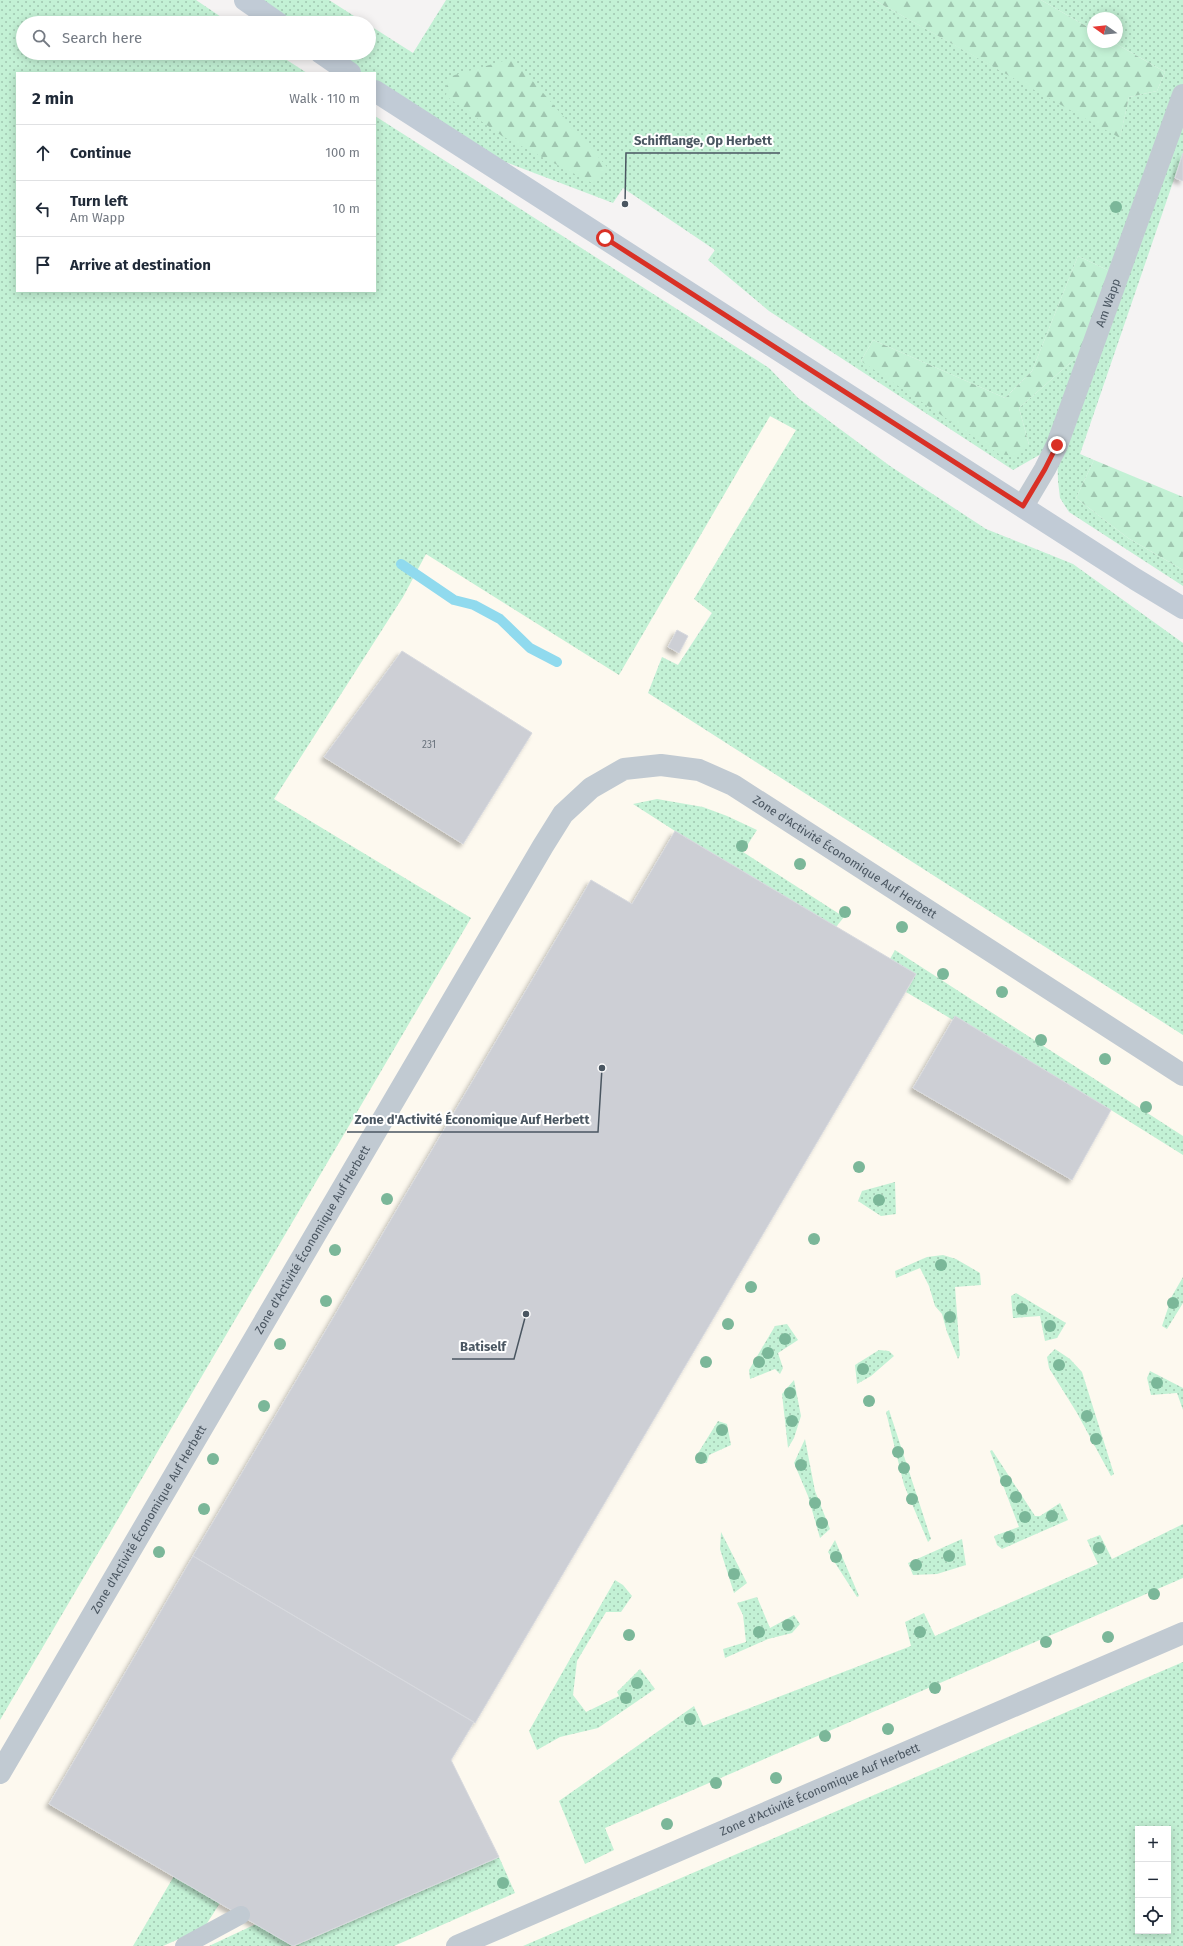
<!DOCTYPE html>
<meta charset="utf-8">
<style>
body{margin:0;font-family:"Fira Sans",sans-serif;background:#f6f6f7;color:#1f2937}
.controls{position:absolute;right:12px;bottom:12px;display:grid;overflow:hidden;border-radius:0px;box-shadow:0 2px 10px #0003}
.controls button{width:36px;height:36px;display:grid;place-items:center;padding:0;border:0;border-bottom:1px solid #e0e1e3;background:#fff;color:#1f2937;font:20px sans-serif}
.compass{position:absolute;left:1087px;top:12px;width:36px;height:36px;border-radius:50%;background:#fff;box-shadow:0 2px 10px #0003;rotate:285deg}
.stop{position:absolute;width:12px;height:12px;margin:-9px;border:3px solid #d93025;border-radius:50%;background:#fff}
.stop.end{background:#d93025;border-color:#fff;box-shadow:0 1px 4px #0008}
.list{margin:0;padding:0;list-style:none}
h2{display:flex;justify-content:space-between;align-items:center;height:52px;margin:0;padding:0 16px;font-size:17px}
h2 small{font-size:13px;font-weight:400;color:#747a83}
.list li{display:grid;grid-template-columns:26px 1fr auto;gap:12px;align-items:center;box-sizing:border-box;height:56px;padding:0 16px;border-top:1px solid #e0e1e3}
.list b{display:block;font-size:15px;white-space:nowrap}
.list p{margin:0;font-size:13px;white-space:nowrap;color:#747a83}
.list em{font-size:13px;font-style:normal;color:#747a83}
.icon{flex:none;width:22px;height:22px;fill:none;stroke:currentColor;stroke-width:2;stroke-linecap:round;stroke-linejoin:round}
.map{position:relative;flex:none;width:1183px;height:1946px;overflow:hidden}
.search{position:absolute;background:#fff;box-shadow:0 2px 10px #0003;left:16px;top:16px;width:360px;height:44px;display:flex;align-items:center;gap:10px;box-sizing:border-box;padding:0 14px;border-radius:22px;color:#747a83;font-size:15px}
.panel{position:absolute;background:#fff;box-shadow:0 2px 10px #0003;left:16px;top:72px;width:360px;height:220px;border-radius:0px}
.map>svg:first-child{display:block}
.commercial{fill:#fdf9ef;fill-rule:evenodd}
.grass{fill:url(#grass-dots);fill-rule:evenodd}
.forest{fill:url(#forest-firs)}
.lines{fill:none;stroke-linecap:round;stroke-linejoin:round}
.stream{stroke:#90daee;stroke-width:10}
.building{fill:#cdcfd5;stroke:#d7d9de;filter:url(#shadow)}
.lane{stroke:#c1cad2;stroke-width:18}
.street{stroke:#c1cad2;stroke-width:22}
.secondary{stroke:#c1cbd6;stroke-width:22}
.tree{fill:#7bb799}
.route{stroke:#d93025;stroke-width:5}
.labels{text-anchor:middle;dominant-baseline:central;stroke-width:4;stroke-linejoin:round;paint-order:stroke}
.number-label{font-size:10px;fill:#6b747e}
.street-label{font-size:12px;fill:#4a5661;stroke:#fff}
.leader{fill:none;stroke:#4a5661;stroke-width:1.5}
.callout-dot{fill:#4a5661;stroke:#fff;stroke-width:1.5}
.callout-label{font-size:13px;text-anchor:middle;font-weight:bold;fill:#4a5661;stroke:#fff;stroke-width:4;stroke-linejoin:round;paint-order:stroke}
</style>
<div class="map">
<svg width="1183" height="1946" viewBox="0 0 1183 1946">
<defs>
<pattern id="grass-dots" width="8" height="8" patternUnits="userSpaceOnUse"><rect width="8" height="8" fill="#c3f1d5"/><path d="M2 2h.1M6 6h.1" fill="none" stroke="#a0c6b0" stroke-width="1.8" stroke-linecap="round"/></pattern>
<pattern id="forest-firs" width="22" height="20" patternUnits="userSpaceOnUse"><rect width="22" height="20" fill="#c3f1d5"/><path d="M5 1l3.5 6h-7zM16 11l3.5 6h-7z" fill="#a0c6b0"/></pattern>
<filter id="shadow"><feDropShadow dx="-3.5" dy="3.5" stdDeviation="2" flood-color="#0004"/></filter>
</defs>
<rect width="100%" height="100%" fill="#f5f3f3"/>
<path class="commercial" d="M511,249l259,167 27,14 -103,169 18,13 -34,53 -16,-8 -14,36 535,342v911h-1183v-846zM1138,1829h30v102h-30z"/>
<path class="grass" d="M0,0h196l34,23h-207v30h253l31,20h-290v218h358v-175l394,252 29,30 92,68 96,63 87,35 110,79v392l-535,-342 14,-36 16,8 34,-52 -18,-14 102,-169 -26,-14 -151,259 -193,-121 -23,43 -129,202 197,119 -471,802z
M245,0h84l36,23h-87z
M446,0h428l246,137 9,-40 28,-6 8,-19 -52,-30h4v-24h-24v12l-52,-30h142v153l-103,301 14,6 -18,38 52,40 55,32v16l-114,-74 -9,-14 -2,-17 -1,-36 -44,25 -244,-159 -61,-51 7,-10 -92,-62 -10,15 -150,-57 -88,-58v-15h-22l-30,-20h46v-28l44,28zM1078,256l40,19 -24,67 -75,66 10,37 -168,-84 12,-21 132,58 27,-27z
M657,799l46,8 24,9 30,14 -14,22 101,65 -8,10 -161,-96 -42,-27z
M895,950l288,186v19l-72,-45 -156,-93 -2,3 -47,-28 10,-18 -26,-15z
M895,1182l1,32 -15,2 -23,-15 4,-10z
M943,1255l13,4 24,14 1,12 -26,2 5,68 -2,4 -11,-27 -5,-18 -7,-8 -6,-20 -9,-18 -24,10 -1,-7 32,-14z
M1183,1277v26l-16,26 -5,-3 10,-30z
M1016,1293l50,30 -9,15 -12,3 -5,-25 -27,2 -2,-22z
M787,1324l11,16 -20,13 5,15 -3,6 -5,-5 -25,10 -1,-9 26,-44z
M1055,1349l15,10 12,13 32,102 -3,2 -34,-63 -28,-45 -2,-11z
M879,1350l10,1 5,5 -23,20 -14,8 -2,-19z
M1150,1371l33,17v22l-6,-17 -26,2 -4,-17z
M794,1380l7,36 -7,22 -6,10 -6,-54z
M889,1410l42,129 -3,3 -24,-57 -18,-73z
M718,1421l9,3 4,21 -22,10 -2,8h-11l-1,-5z
M805,1439l10,52 15,38 -10,9 -12,-42 -14,-33z
M992,1450l43,66h5l20,-13 8,17 -66,29 -5,-4 -3,-9 25,-9 -29,-76z
M1183,1524v54l-578,250 9,22 -29,14 -26,-63 135,-95 9,20 208,-80 -6,-24 19,-9 11,23 163,-72 -11,-24 13,-5 12,24z
M721,1532l26,51 -13,10 -14,-44z
M962,1539l4,26 -29,9 -24,1 -5,-12z
M835,1540l24,56 -2,1 -29,-45z
M615,1580l8,5 9,11 -11,16h-15l-29,49 -4,34 13,17 33,-16 -2,-4 23,-23 15,20 -57,39 -38,9 -23,13 -8,-19z
M757,1597l13,31 24,-13 6,9 -8,9 -24,6 -43,19 -2,-9 23,-7 -3,-27 -6,-12z
M1183,1662v284h-660zM1138,1829h30v102h-30z
M499,1857l16,36 -121,53h-185l47,-22 38,22z
M174,1876l46,27 -16,25 -41,18h-30z"/>
<path class="forest" d="M874,0h167l52,30v12h20l52,30 -8,19 -28,6 -9,41z
M513,58l94,109 -13,17 -92,-48 -56,-40 2,-19z
M1078,256l40,19 -24,67 -75,66 10,37 -13,11 -17,-2 -138,-93 12,-21 132,58 27,-27z
M1094,460l89,37v73l-55,-32 -52,-40z"/>
<g class="lines">
<path class="stream" d="M401,564l53,36 20,5 26,14 30,29 27,14"/>
</g>
<path class="building" d="M1183,153v28l-8,-3z
M677,630l11,6 -9,17 -11,-6z
M402,651l130,82 -69,111 -139,-87z
M675,831l241,143 -441,749 -282,-167 398,-676 41,24z
M955,1016l156,94 -39,70 -159,-92z
M193,1556l281,166 -23,38 48,97 -206,89 -244,-142z"/>
<g class="lines">
<path class="lane" d="M184,1946l57,-31"/>
<g class="street">
<path id="s1" d="M1023,506l22,-37 12,-24 126,-350"/>
<path id="s2" d="M0,1773l543,-927 20,-32 28,-26 33,-19 37,-4 38,5 34,15 450,290"/>
<path id="s3" d="M457,1946l726,-313"/>
</g>
<path class="secondary" d="M245,0l33,23
M321,53l29,20
M375,91l760,488 48,29"/>
</g>
<g class="tree">
<circle cx="1116" cy="207" r="6"/>
<circle cx="742" cy="846" r="6"/>
<circle cx="800" cy="864" r="6"/>
<circle cx="845" cy="912" r="6"/>
<circle cx="902" cy="927" r="6"/>
<circle cx="943" cy="974" r="6"/>
<circle cx="1002" cy="992" r="6"/>
<circle cx="1041" cy="1040" r="6"/>
<circle cx="1105" cy="1059" r="6"/>
<circle cx="1146" cy="1107" r="6"/>
<circle cx="859" cy="1167" r="6"/>
<circle cx="387" cy="1199" r="6"/>
<circle cx="879" cy="1200" r="6"/>
<circle cx="814" cy="1239" r="6"/>
<circle cx="335" cy="1250" r="6"/>
<circle cx="941" cy="1265" r="6"/>
<circle cx="751" cy="1287" r="6"/>
<circle cx="326" cy="1301" r="6"/>
<circle cx="1173" cy="1303" r="6"/>
<circle cx="1022" cy="1309" r="6"/>
<circle cx="950" cy="1317" r="6"/>
<circle cx="728" cy="1324" r="6"/>
<circle cx="1050" cy="1326" r="6"/>
<circle cx="785" cy="1339" r="6"/>
<circle cx="280" cy="1344" r="6"/>
<circle cx="768" cy="1353" r="6"/>
<circle cx="706" cy="1362" r="6"/>
<circle cx="759" cy="1362" r="6"/>
<circle cx="1059" cy="1365" r="6"/>
<circle cx="863" cy="1369" r="6"/>
<circle cx="1157" cy="1383" r="6"/>
<circle cx="790" cy="1393" r="6"/>
<circle cx="869" cy="1401" r="6"/>
<circle cx="264" cy="1406" r="6"/>
<circle cx="1087" cy="1416" r="6"/>
<circle cx="792" cy="1421" r="6"/>
<circle cx="722" cy="1430" r="6"/>
<circle cx="1096" cy="1439" r="6"/>
<circle cx="898" cy="1452" r="6"/>
<circle cx="701" cy="1458" r="6"/>
<circle cx="213" cy="1459" r="6"/>
<circle cx="801" cy="1465" r="6"/>
<circle cx="904" cy="1468" r="6"/>
<circle cx="1006" cy="1481" r="6"/>
<circle cx="1016" cy="1497" r="6"/>
<circle cx="912" cy="1499" r="6"/>
<circle cx="815" cy="1503" r="6"/>
<circle cx="204" cy="1509" r="6"/>
<circle cx="1052" cy="1516" r="6"/>
<circle cx="1025" cy="1517" r="6"/>
<circle cx="822" cy="1523" r="6"/>
<circle cx="1009" cy="1537" r="6"/>
<circle cx="1099" cy="1548" r="6"/>
<circle cx="159" cy="1552" r="6"/>
<circle cx="949" cy="1556" r="6"/>
<circle cx="836" cy="1557" r="6"/>
<circle cx="916" cy="1565" r="6"/>
<circle cx="734" cy="1574" r="6"/>
<circle cx="1154" cy="1594" r="6"/>
<circle cx="788" cy="1625" r="6"/>
<circle cx="759" cy="1632" r="6"/>
<circle cx="920" cy="1632" r="6"/>
<circle cx="629" cy="1635" r="6"/>
<circle cx="1108" cy="1637" r="6"/>
<circle cx="1046" cy="1642" r="6"/>
<circle cx="637" cy="1683" r="6"/>
<circle cx="935" cy="1688" r="6"/>
<circle cx="626" cy="1698" r="6"/>
<circle cx="690" cy="1719" r="6"/>
<circle cx="888" cy="1729" r="6"/>
<circle cx="825" cy="1736" r="6"/>
<circle cx="776" cy="1778" r="6"/>
<circle cx="716" cy="1783" r="6"/>
<circle cx="667" cy="1824" r="6"/>
<circle cx="503" cy="1883" r="6"/>
</g>
<g class="lines">
<path class="route" d="M605,238l418,268 22,-37 12,-24"/>
</g>
<g class="labels">
<g class="number-label">
<text x="429" y="745">231</text>
</g>
<g class="street-label">
<text stroke="none"><textPath href="#s1" startOffset="221">Am Wapp</textPath></text>
<text stroke="none"><textPath href="#s2" startOffset="1434">Zone d'Activité Économique Auf Herbett</textPath></text>
<text stroke="none"><textPath href="#s2" startOffset="618">Zone d'Activité Économique Auf Herbett</textPath></text>
<text stroke="none"><textPath href="#s2" startOffset="294">Zone d'Activité Économique Auf Herbett</textPath></text>
<text stroke="none"><textPath href="#s3" startOffset="395">Zone d'Activité Économique Auf Herbett</textPath></text>
</g>
</g>
<path class="leader" d="M625 204L626 153H780M602 1068L598 1132H347M526 1314L514 1359H452"/>
<g class="callout-dot">
<circle cx="625" cy="204" r="4"/>
<circle cx="602" cy="1068" r="4"/>
<circle cx="526" cy="1314" r="4"/>
</g>
<g class="callout-label">
<text x="703" y="145">Schifflange, Op Herbett</text>
<text x="472" y="1124">Zone d'Activité Économique Auf Herbett</text>
<text x="483" y="1351">Batiself</text>
</g>
</svg>
<div class="controls">
<button>+</button>
<button>−</button>
<button><svg class="icon" aria-label="locate" viewBox="0 0 24 24"><circle cx="12" cy="12" r="6"/><path d="M12 2v4M12 18v4M2 12h4M18 12h4"/></svg></button>
</div>
<svg class="compass" viewBox="-18 -18 36 36"><path d="M0-13l5 13h-10z" fill="#e53935"/><path d="M0 13l5-13h-10z" fill="#747a83"/></svg>
<div class="stop" style="left:605px;top:238px"></div>
<div class="stop end" style="left:1057px;top:445px"></div>
<div class="search"><svg class="icon" aria-label="search" viewBox="0 0 24 24"><circle cx="10" cy="10" r="6"/><path d="M15 15l6 6"/></svg>Search here</div>
<section class="panel">
<h2>2 min<small>Walk · 110 m</small></h2>
<ul class="list">
<li><svg class="icon" aria-label="ahead" viewBox="0 0 24 24"><path d="M12 20V5M6 11l6-6 6 6"/></svg><div><b>Continue</b></div><em>100 m</em></li>
<li><svg class="icon" aria-label="left" viewBox="0 0 24 24"><path d="M17 20v-9H6M10 6l-5 5 5 5"/></svg><div><b>Turn left</b><p>Am Wapp</p></div><em>10 m</em></li>
<li><svg class="icon" aria-label="arrive" viewBox="0 0 24 24"><path d="M6 21V4h12l-3 4 3 4H6"/></svg><div><b>Arrive at destination</b></div></li>
</ul>
</section>
</div>
